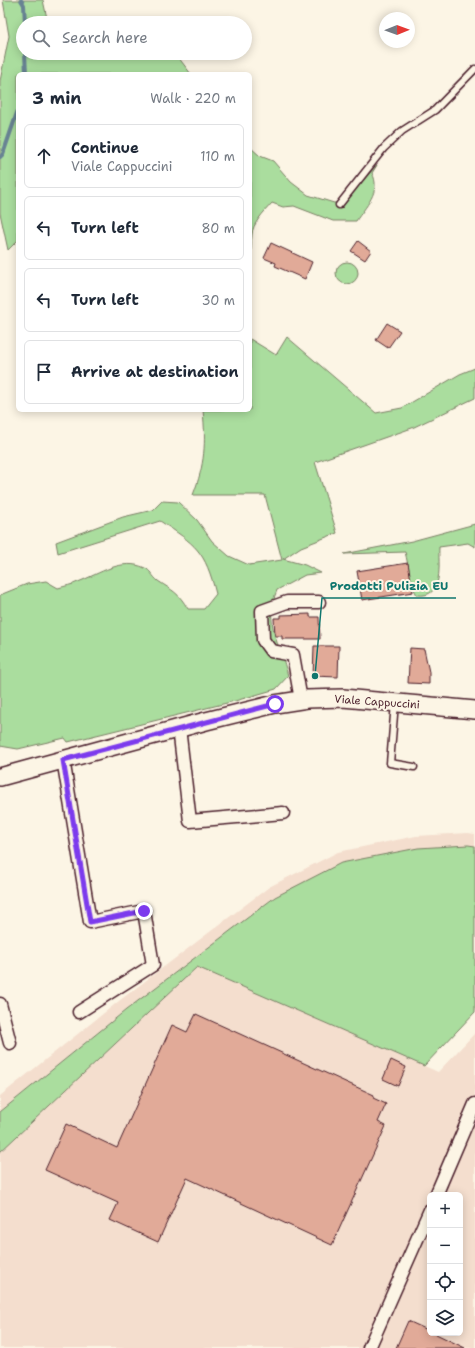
<!DOCTYPE html>
<meta charset="utf-8">
<style>
body{margin:0;font-family:"Shantell Sans",sans-serif;background:#f2f2f3;color:#1f2937}
.controls{position:absolute;right:12px;bottom:12px;display:grid;overflow:hidden;border-radius:6px;box-shadow:0 2px 10px #0003}
.controls button{width:36px;height:36px;display:grid;place-items:center;padding:0;border:0;border-bottom:1px solid #e0e1e3;background:#fff;color:#1f2937;font:20px sans-serif}
.compass{position:absolute;left:379px;top:12px;width:36px;height:36px;border-radius:50%;background:#fff;box-shadow:0 2px 10px #0003;rotate:89deg}
.stop{position:absolute;width:12px;height:12px;margin:-9px;border:3px solid #7c3aed;border-radius:50%;background:#fff}
.stop.end{background:#7c3aed;border-color:#fff;box-shadow:0 1px 4px #0008}
.list{margin:0;padding:0;list-style:none}
h2{display:flex;justify-content:space-between;align-items:center;height:52px;margin:0;padding:0 16px;font-size:17px}
h2 small{font-size:13px;font-weight:400;color:#747a83}
.list li{display:grid;grid-template-columns:26px 1fr auto;gap:12px;align-items:center;box-sizing:border-box;height:64px;margin:0 8px 8px;padding:0 8px;border:1px solid #e0e1e3;border-radius:6px}
.list b{display:block;font-size:15px;white-space:nowrap}
.list p{margin:0;font-size:13px;white-space:nowrap;color:#747a83}
.list em{font-size:13px;font-style:normal;color:#747a83}
.icon{flex:none;width:22px;height:22px;fill:none;stroke:currentColor;stroke-width:2;stroke-linecap:round;stroke-linejoin:round}
.map{position:relative;flex:none;width:475px;height:1348px;overflow:hidden}
.search{position:absolute;background:#fff;box-shadow:0 2px 10px #0003;left:16px;top:16px;width:236px;height:44px;display:flex;align-items:center;gap:10px;box-sizing:border-box;padding:0 14px;border-radius:22px;color:#747a83;font-size:15px}
.panel{position:absolute;background:#fff;box-shadow:0 2px 10px #0003;left:16px;top:72px;width:236px;height:340px;border-radius:6px}
.map>svg:first-child{display:block}
.built{fill:#f4dece;fill-rule:evenodd}
.green{fill:#aadd9e;stroke:#7a7e64}
.lines{fill:none;stroke-linecap:round;stroke-linejoin:round}
.stream{stroke:#678393;stroke-width:4}
.building{fill:#e1aa98;stroke:#4a1f2b}
.lane-casing{stroke:#4a1f2b;stroke-width:9}
.street-casing{stroke:#4a1f2b;stroke-width:15}
.secondary-casing{stroke:#4a1f2b;stroke-width:20}
.lane{stroke:#fcf5e5;stroke-width:6}
.street{stroke:#fcf5e5;stroke-width:12}
.secondary{stroke:#fcf5e5;stroke-width:17}
.route{stroke:#7c3aed;stroke-width:5}
.labels{text-anchor:middle;dominant-baseline:central;stroke-width:4;stroke-linejoin:round;paint-order:stroke}
.street-label{font-size:11px;fill:#4a1f2b;stroke:#fcf5e5}
.leader{fill:none;stroke:#0f766e;stroke-width:1.5}
.callout-dot{fill:#0f766e;stroke:#fcf5e5;stroke-width:1.5}
.callout-label{font-size:12px;text-anchor:middle;font-weight:bold;fill:#0f766e;stroke:#fcf5e5;stroke-width:4;stroke-linejoin:round;paint-order:stroke}
</style>
<div class="map">
<svg width="475" height="1348" viewBox="0 0 475 1348">
<rect width="100%" height="100%" fill="#fcf5e5"/>
<filter id="ink" filterUnits="userSpaceOnUse"><feTurbulence type="fractalNoise" baseFrequency=".025" numOctaves="2"/><feDisplacementMap in="SourceGraphic" scale="8" xChannelSelector="R" yChannelSelector="G"/><feConvolveMatrix kernelMatrix="1 2 1 2 8 2 1 2 1" color-interpolation-filters="sRGB"/></filter>
<g filter="url(#ink)">
<path class="built" d="M468,833l7,1v12l-7,-1 -193,52 -149,113 -126,102v-16l119,-95 150,-114 69,-35 78,-16z
M197,967l241,105 37,-39v315h-475v-196zM430,1195h30v138h-30z"/>
<path class="green" d="M3,0h40l5,23h-25v30h152l16,21h-173v166l-10,10 -8,-37v-132l9,-45z
M250,147l10,9 13,5 18,21 17,13 26,8 10,-1 33,-37 -5,8c10,18 -7,34 -16,48h-23l-39,-15 -11,1 -11,-4c-8,9 -20,21 -20,32 -1,7 0,12 -2,19z
M336 273a11 11 0 1 1 22 0a11 11 0 1 1-22 0Z
M287,337l89,76 26,-5 58,-34 15,-6v30l-63,30 -97,34 22,71 -36,14 -18,12 22,6 16,8 -16,2 -28,15c-14,34 3,53 11,86l-12,13 -41,12 -167,41 -3,-4 -47,11 -18,-3v-151l27,-11 19,-3 12,7c7,-2 14,-3 20,-6 21,-8 44,-25 67,-14 5,2 8,9 13,13 15,10 20,11 30,28h16l12,-15c-11,-44 -20,-49 -56,-73l-102,32 -2,-11 67,-25 30,-7 9,-9 16,1 19,18 15,21 17,15 20,9 33,-5 -17,-65h-72c12,-31 13,-51 10,-85h47v-71l26,16z
M475,524v23l-7,-4 -29,4c-1,16 6,52 -22,48 -8,-13 -8,-29 -12,-43l-61,2 68,-13z
M468,845l7,1v166l-51,54 -227,-99 -197,185v-40l126,-102 149,-113 66,-34 77,-15z"/>
<g class="lines">
<path class="stream" d="M21,0l3,5 1,18
M25,53l1,21
M0,157l3,-3 15,-44"/>
</g>
<path class="building" d="M358,241l13,10 -6,9 -14,-9z
M271,243l41,19 -7,17 -30,-13 1,-3 -12,-5z
M387,323l13,8 -12,17 -12,-8z
M408,563l5,29 -51,8 -5,-29z
M310,614v3h9l1,22h-38v-3h-7l-1,-18h7v-3z
M314,646h25l-1,31 -25,-1z
M410,648l14,1 5,23v12l-21,-1z
M196,1014l178,81 -1,3 13,6 -8,18 8,4 -54,119 -145,-67 -29,64 -48,-22 8,-17 -73,-33 21,-46 51,24 55,-123 15,7z
M391,1060l15,7 -8,19 -15,-7z
M408,1321l22,10v2h4l31,15h-69z"/>
<g class="lines">
<g class="lane-casing">
<path id="lane" d="M339,205l45,-57 18,-17 33,-21 40,-41
M395,703l-5,60 24,4"/>
</g>
<g class="street-casing">
<path id="street" d="M301,700l-8,-45 -22,-4 -8,-11 -1,-29 25,-9h32
M179,728l11,93 93,-8
M63,759l27,163 54,-11 9,54 -74,47
M0,1004l10,39
M436,1195l39,-91
M369,1348l61,-138"/>
</g>
<g class="secondary-casing">
<path id="secondary" d="M0,777l206,-56 69,-17 32,-5 36,-1 132,12"/>
</g>
<use href="#lane" class="lane"/>
<use href="#street" class="street"/>
<use href="#secondary" class="secondary"/>
</g>
</g>
<g class="lines" filter="url(#ink)">
<path class="route" d="M144,911l-54,11 -27,-162 212,-56"/>
</g>
<g class="labels">
<g class="street-label">
<text transform="translate(377 702) rotate(4)">Viale Cappuccini</text>
</g>
</g>
<path class="leader" d="M315 676L322 598H456"/>
<circle class="callout-dot" cx="315" cy="676" r="4"/>
<g class="callout-label">
<text x="389" y="590">Prodotti Pulizia EU</text>
</g>
</svg>
<div class="controls">
<button>+</button>
<button>−</button>
<button><svg class="icon" aria-label="locate" viewBox="0 0 24 24"><circle cx="12" cy="12" r="6"/><path d="M12 2v4M12 18v4M2 12h4M18 12h4"/></svg></button>
<button><svg class="icon" aria-label="layers" viewBox="0 0 24 24"><path d="M12 4l9 5-9 5-9-5zM3 14l9 5 9-5"/></svg></button>
</div>
<svg class="compass" viewBox="-18 -18 36 36"><path d="M0-13l5 13h-10z" fill="#e53935"/><path d="M0 13l5-13h-10z" fill="#747a83"/></svg>
<div class="stop" style="left:275px;top:704px"></div>
<div class="stop end" style="left:144px;top:911px"></div>
<div class="search"><svg class="icon" aria-label="search" viewBox="0 0 24 24"><circle cx="10" cy="10" r="6"/><path d="M15 15l6 6"/></svg>Search here</div>
<section class="panel">
<h2>3 min<small>Walk · 220 m</small></h2>
<ul class="list">
<li><svg class="icon" aria-label="ahead" viewBox="0 0 24 24"><path d="M12 20V5M6 11l6-6 6 6"/></svg><div><b>Continue</b><p>Viale Cappuccini</p></div><em>110 m</em></li>
<li><svg class="icon" aria-label="left" viewBox="0 0 24 24"><path d="M17 20v-9H6M10 6l-5 5 5 5"/></svg><div><b>Turn left</b></div><em>80 m</em></li>
<li><svg class="icon" aria-label="left" viewBox="0 0 24 24"><path d="M17 20v-9H6M10 6l-5 5 5 5"/></svg><div><b>Turn left</b></div><em>30 m</em></li>
<li><svg class="icon" aria-label="arrive" viewBox="0 0 24 24"><path d="M6 21V4h12l-3 4 3 4H6"/></svg><div><b>Arrive at destination</b></div></li>
</ul>
</section>
</div>
